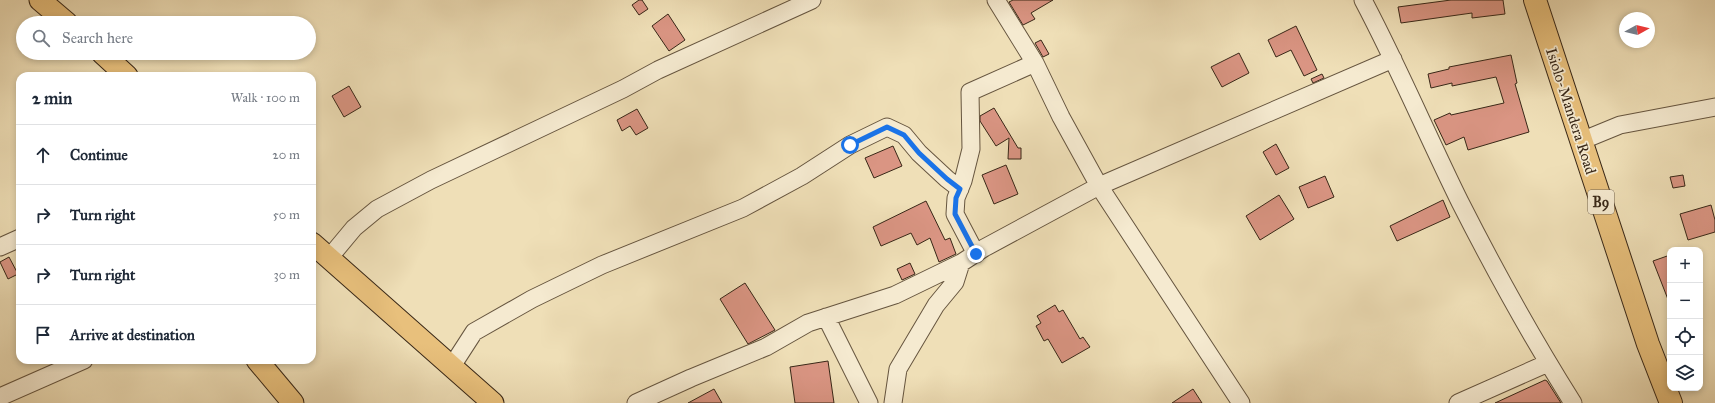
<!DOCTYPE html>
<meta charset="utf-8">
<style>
body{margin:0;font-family:"IM FELL Great Primer",serif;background:#f2f2f3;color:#1f2937}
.controls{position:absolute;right:12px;bottom:12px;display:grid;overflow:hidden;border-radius:8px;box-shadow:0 2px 6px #0003}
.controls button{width:36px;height:36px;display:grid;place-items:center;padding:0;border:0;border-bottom:1px solid #e0e1e3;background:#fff;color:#1f2937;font:20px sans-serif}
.compass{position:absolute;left:1619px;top:12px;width:36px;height:36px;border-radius:50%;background:#fff;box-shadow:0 2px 6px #0003;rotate:82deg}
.stop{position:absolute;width:12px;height:12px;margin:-9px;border:3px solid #1a73e8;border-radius:50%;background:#fff}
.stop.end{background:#1a73e8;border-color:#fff;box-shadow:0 1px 4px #0008}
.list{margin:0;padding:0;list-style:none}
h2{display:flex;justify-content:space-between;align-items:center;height:52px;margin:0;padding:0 16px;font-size:17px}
h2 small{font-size:13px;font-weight:400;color:#747a83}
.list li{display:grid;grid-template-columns:26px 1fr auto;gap:12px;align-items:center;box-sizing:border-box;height:60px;padding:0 16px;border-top:1px solid #e0e1e3}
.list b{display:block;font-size:15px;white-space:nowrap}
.list em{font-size:13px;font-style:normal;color:#747a83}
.icon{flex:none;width:22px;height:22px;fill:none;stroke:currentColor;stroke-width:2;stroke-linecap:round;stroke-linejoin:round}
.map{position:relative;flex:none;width:1715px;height:403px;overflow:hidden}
.search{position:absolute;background:#fff;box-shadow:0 2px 6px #0003;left:16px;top:16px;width:300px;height:44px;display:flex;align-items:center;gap:10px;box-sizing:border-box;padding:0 14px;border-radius:22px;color:#747a83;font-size:15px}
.panel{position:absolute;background:#fff;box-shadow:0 2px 6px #0003;left:16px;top:72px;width:300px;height:292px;border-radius:12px}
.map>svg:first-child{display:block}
.building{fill:#da9583;stroke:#382717}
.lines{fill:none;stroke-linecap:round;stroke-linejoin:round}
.minor-casing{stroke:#66553f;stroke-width:19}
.major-casing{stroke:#382717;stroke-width:23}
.highway-casing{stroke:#382717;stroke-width:24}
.minor{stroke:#f5ead0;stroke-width:17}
.major{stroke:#e8c07c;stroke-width:21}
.highway{stroke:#e8c07c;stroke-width:22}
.route{stroke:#1a73e8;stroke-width:5}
.labels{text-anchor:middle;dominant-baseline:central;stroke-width:3.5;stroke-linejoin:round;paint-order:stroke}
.shield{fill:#f5ead0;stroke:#71624e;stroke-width:1}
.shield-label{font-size:14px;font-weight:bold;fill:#382717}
.street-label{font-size:15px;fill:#382717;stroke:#f5ead0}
</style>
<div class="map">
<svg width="1715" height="403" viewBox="0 0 1715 403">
<rect width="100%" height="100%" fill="#efdfb7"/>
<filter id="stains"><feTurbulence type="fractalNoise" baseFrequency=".005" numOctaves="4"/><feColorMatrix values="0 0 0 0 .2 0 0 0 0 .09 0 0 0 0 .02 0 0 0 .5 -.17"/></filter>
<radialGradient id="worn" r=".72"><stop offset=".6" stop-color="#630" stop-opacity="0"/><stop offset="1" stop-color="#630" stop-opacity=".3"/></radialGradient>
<path class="building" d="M639,0h3l6,9 -9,6 -7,-10z
M1013,0h40l-22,13 4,6 -12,6 -14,-23z
M1451,0h52l2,14 -33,4v-5l-71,10 -3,-16z
M668,14l17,26 -16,11 -17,-25z
M1296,26l21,44 -13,6 -13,-26 -15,7 -8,-17z
M1041,40l8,14 -6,3 -8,-14z
M1239,53l10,20 -27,14 -11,-20z
M1511,55l6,28 -2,1 14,48 -61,18 -4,-13 -18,8 -12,-25 16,-7 1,2 53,-12 -8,-26 -44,9v-3l-21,5 -3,-14 21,-5v-2z
M1322,74l2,4 -11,5 -2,-4z
M349,86l12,21 -17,10 -12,-21z
M994,108l24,40h3v11h-13l1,-21 -13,8 -16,-25v-5z
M637,109l11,19 -12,7 -6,-9 -8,5 -5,-11z
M1276,144l13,24 -13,7 -13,-23z
M893,146l9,20 -28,12 -9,-20z
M1006,165l12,29 -24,10 -12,-29z
M1683,175l2,11 -12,2 -3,-11z
M1325,176l9,21 -26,11 -9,-21z
M1279,195l15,24 -34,21 -14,-24z
M1443,200l7,17 -53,24 -7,-15z
M926,201l19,39 5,-2 6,16 -17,8 -9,-24 -13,7 -6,-12 -30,13 -8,-19z
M1711,205l4,15v12l-27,8 -8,-26z
M1670,255v47h-1l-16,-41z
M9,257l9,17 -10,5 -8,-17z
M910,263l5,11 -13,6 -5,-11z
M745,283l30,47 -27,14 -28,-45z
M1055,305l4,7 4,-2 17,29 3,-2 7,10 -28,16 -14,-24 -4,2 -8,-15 5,-3 -4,-7z
M828,361l6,42h-39l-5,-36z
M1545,380l2,1 14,22h-66z
M714,389l8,14h-34z
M1193,389l9,14h-30z"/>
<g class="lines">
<g class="minor-casing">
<path id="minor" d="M996,0l39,63 26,54 38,69 294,-127
M1363,0c35,66 64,135 97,202 35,69 72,136 113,201
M1581,141l39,-16 95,-18
M0,247l20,-9
M976,254l-21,-40 1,-16 7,-17 8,-32 -1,-57 65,-29
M329,258l25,-30 23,-19 54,-29 192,-91 35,-19 154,-70
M826,317l43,86
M452,366l22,-34 58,-33 70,-34 141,-57 59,-32 48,-31 37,-18 17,8 15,18 28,26 13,10
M0,397l84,-37
M636,403l55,-25 75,-31 42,-24 87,-28 66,-32
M893,403l5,-34 38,-64 19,-23 6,-19 23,-15 115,-62 142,217
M1458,403l90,-40"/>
</g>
<g class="major-casing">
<path id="major" d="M40,0l27,23
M102,53l25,23
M312,243l181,160
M257,360l36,43"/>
</g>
<g class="highway-casing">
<path id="highway" d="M1535,0l113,344 23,59"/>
</g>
<use href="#minor" class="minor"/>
<use href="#major" class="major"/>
<use href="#highway" class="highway"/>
</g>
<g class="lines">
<path class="route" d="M850,145l37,-18 17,8 15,18 28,26 13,10 -4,9 -1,16 21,40"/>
</g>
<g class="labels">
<rect class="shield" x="1588" y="190" width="26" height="24" rx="3"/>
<g class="shield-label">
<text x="1601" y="202">B9</text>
</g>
<g class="street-label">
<text transform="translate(1571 111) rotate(72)">Isiolo-Mandera Road</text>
</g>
</g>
<rect width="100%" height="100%" filter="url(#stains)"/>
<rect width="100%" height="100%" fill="url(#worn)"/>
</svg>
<div class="controls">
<button>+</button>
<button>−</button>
<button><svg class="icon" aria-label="locate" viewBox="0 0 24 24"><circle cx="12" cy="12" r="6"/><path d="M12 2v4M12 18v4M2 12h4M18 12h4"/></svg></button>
<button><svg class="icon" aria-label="layers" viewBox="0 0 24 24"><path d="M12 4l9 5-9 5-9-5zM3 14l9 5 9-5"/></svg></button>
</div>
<svg class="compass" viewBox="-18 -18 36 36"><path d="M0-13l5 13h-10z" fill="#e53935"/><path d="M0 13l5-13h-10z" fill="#747a83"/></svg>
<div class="stop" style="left:850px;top:145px"></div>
<div class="stop end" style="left:976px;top:254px"></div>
<div class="search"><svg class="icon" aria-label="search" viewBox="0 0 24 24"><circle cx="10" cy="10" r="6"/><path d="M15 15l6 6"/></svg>Search here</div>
<section class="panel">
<h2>2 min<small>Walk · 100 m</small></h2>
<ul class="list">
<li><svg class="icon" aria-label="ahead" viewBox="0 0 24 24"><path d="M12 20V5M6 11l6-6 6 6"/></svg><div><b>Continue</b></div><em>20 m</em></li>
<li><svg class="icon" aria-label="right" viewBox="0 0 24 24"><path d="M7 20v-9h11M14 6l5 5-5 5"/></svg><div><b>Turn right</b></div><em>50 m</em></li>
<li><svg class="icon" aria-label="right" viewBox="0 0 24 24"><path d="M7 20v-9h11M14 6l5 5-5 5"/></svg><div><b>Turn right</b></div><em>30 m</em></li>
<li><svg class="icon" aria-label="arrive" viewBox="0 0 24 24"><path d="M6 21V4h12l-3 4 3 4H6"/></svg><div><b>Arrive at destination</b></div></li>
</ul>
</section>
</div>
